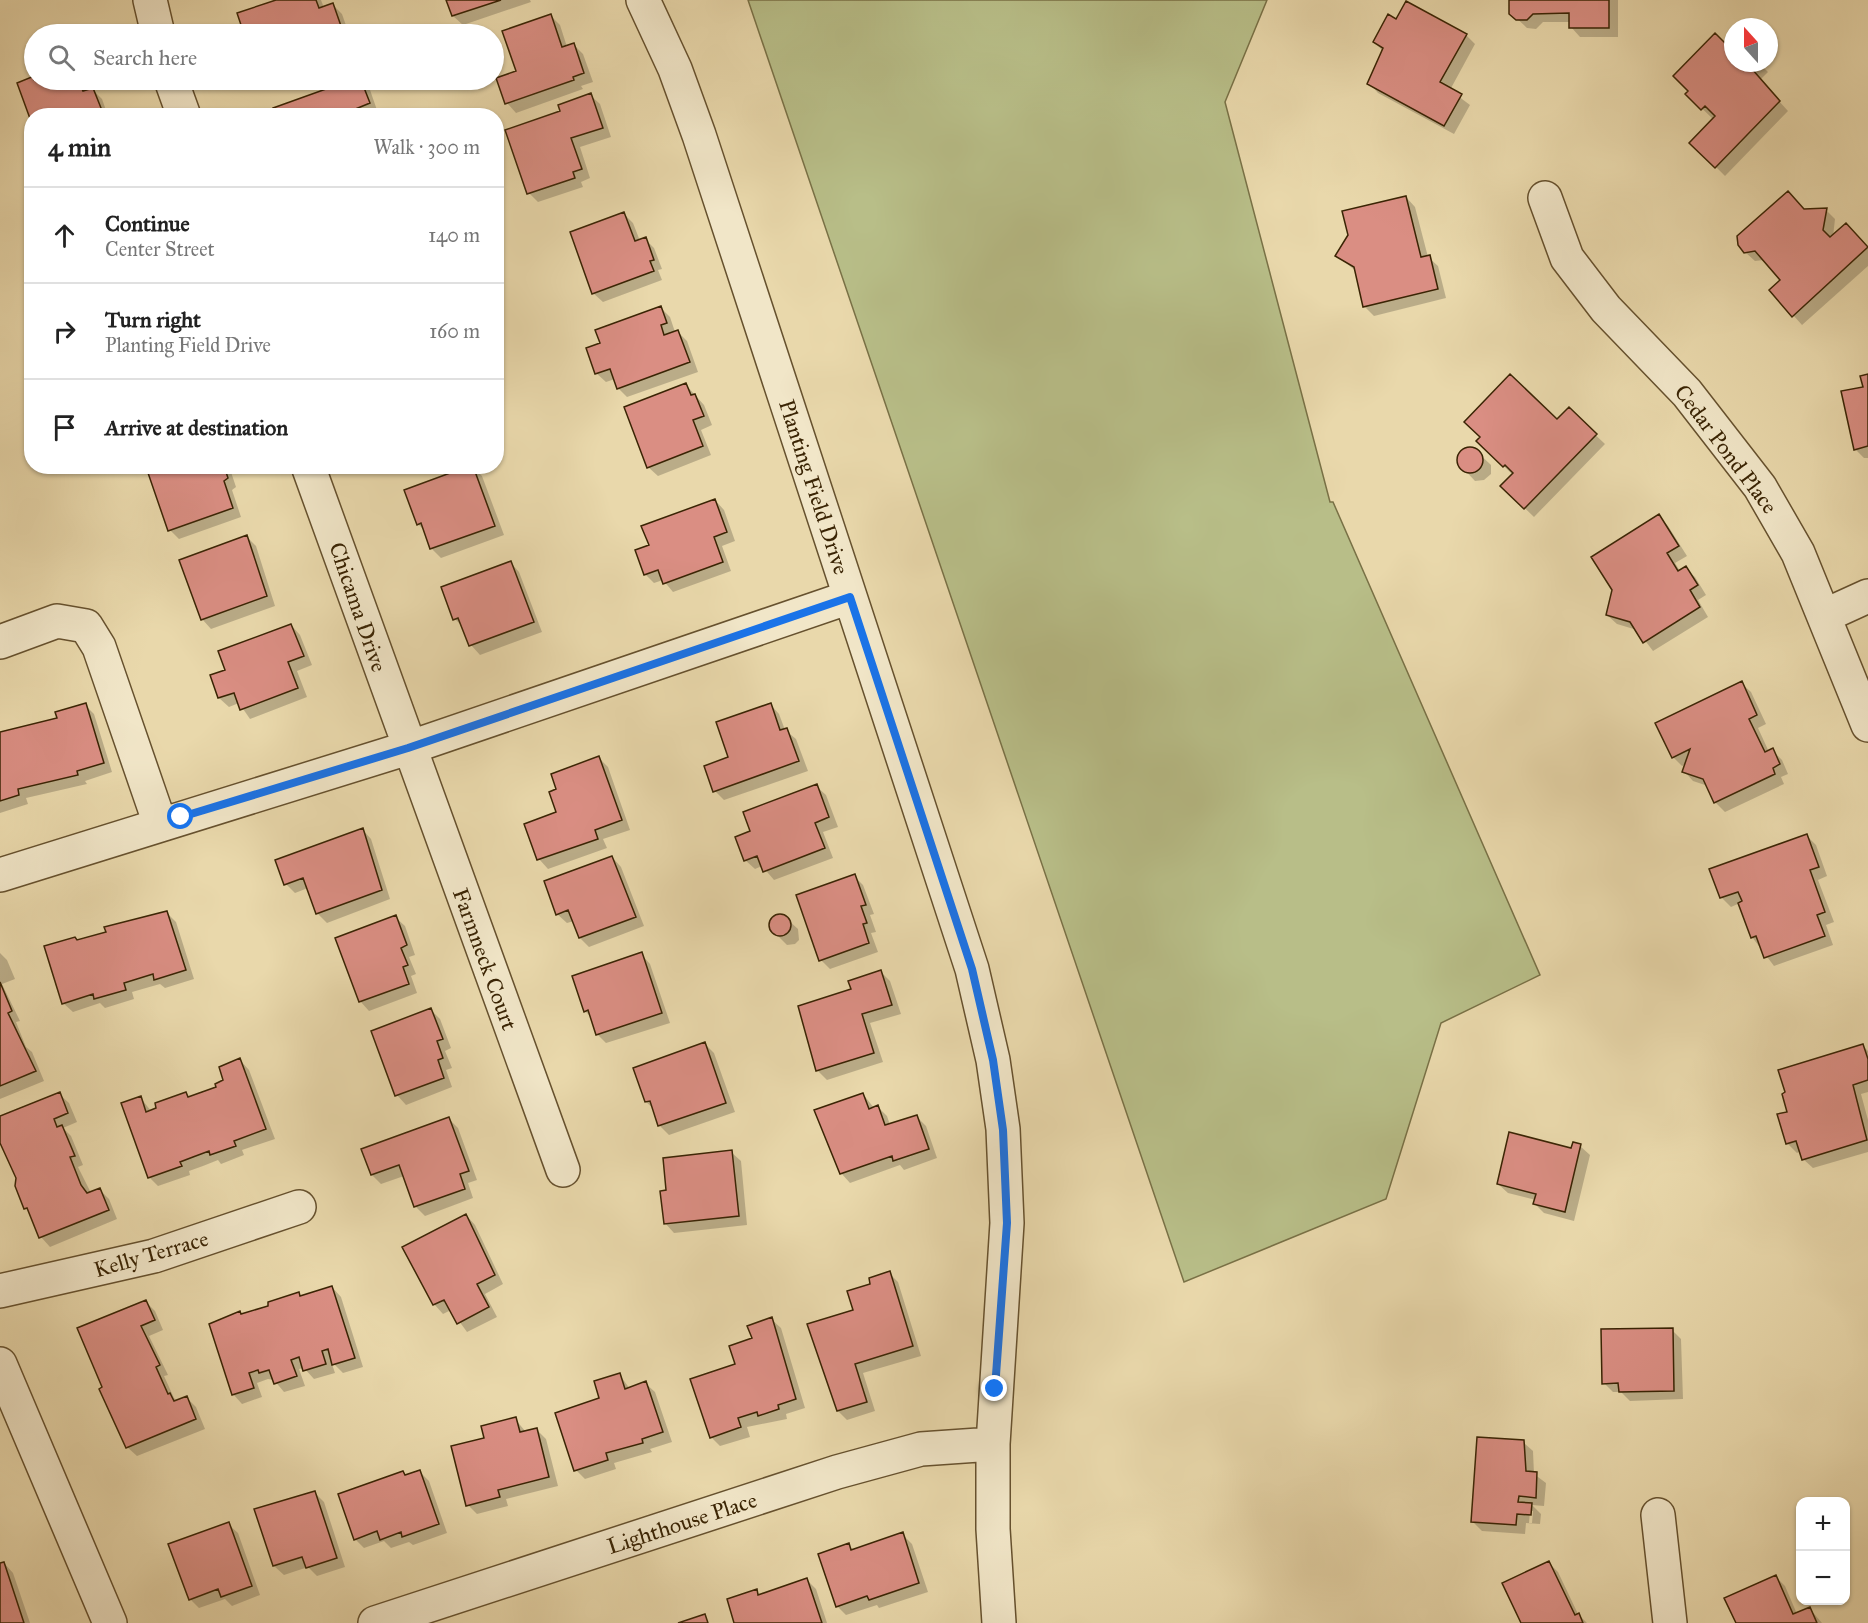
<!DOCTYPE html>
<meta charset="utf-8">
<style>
body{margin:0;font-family:"IM FELL Great Primer",serif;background:#f6f6f6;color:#222}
.controls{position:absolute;right:18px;bottom:18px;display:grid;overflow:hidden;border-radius:12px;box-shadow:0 2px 4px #0004}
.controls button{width:54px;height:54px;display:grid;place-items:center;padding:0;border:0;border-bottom:2px solid #e0e0e0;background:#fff;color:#222;font:30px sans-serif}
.compass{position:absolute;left:1724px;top:18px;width:54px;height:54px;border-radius:50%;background:#fff;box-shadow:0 2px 4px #0004;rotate:339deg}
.stop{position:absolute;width:18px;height:18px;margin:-14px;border:4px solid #1a73e8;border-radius:50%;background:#fff}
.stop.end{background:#1a73e8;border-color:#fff;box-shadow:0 2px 6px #0008}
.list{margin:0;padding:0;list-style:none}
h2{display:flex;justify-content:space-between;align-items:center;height:78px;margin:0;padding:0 24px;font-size:26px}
h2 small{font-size:20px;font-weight:400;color:#767676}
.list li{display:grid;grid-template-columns:39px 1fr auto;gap:18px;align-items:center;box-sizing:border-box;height:96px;padding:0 24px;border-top:2px solid #e0e0e0}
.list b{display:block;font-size:22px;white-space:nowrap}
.list p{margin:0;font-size:20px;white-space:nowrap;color:#767676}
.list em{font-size:20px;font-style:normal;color:#767676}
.icon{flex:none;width:33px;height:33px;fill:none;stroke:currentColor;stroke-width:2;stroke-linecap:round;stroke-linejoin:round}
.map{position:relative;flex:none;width:1868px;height:1623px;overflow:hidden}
.search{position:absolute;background:#fff;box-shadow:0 2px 4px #0004;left:24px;top:24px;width:480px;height:66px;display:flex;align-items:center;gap:15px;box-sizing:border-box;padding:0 21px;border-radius:33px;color:#767676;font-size:22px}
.panel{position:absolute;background:#fff;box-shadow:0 2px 4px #0004;left:24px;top:108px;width:480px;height:366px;border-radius:24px}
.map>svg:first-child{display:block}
.green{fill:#b8be88;stroke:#797146;stroke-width:1.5}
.shadow{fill:#0003;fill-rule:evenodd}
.building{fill:#da8e83;stroke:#3a2404;stroke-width:1.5}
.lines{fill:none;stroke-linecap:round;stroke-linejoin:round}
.minor-casing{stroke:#66512e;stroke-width:36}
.minor{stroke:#f1e6c8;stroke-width:33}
.route{stroke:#1a73e8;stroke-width:8}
.labels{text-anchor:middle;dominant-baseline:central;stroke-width:4.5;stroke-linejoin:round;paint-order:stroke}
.street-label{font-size:22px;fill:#3a2404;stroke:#f1e6c8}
</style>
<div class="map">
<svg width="1868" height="1623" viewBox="0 0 1868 1623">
<rect width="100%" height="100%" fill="#e9d8ab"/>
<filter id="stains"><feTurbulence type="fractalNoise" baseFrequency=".00333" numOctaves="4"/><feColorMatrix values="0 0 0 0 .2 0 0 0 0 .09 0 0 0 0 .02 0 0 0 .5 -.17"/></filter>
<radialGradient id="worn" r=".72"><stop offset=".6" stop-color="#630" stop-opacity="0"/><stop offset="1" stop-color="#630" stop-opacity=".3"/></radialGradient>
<path class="green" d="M748,0h519l-42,102 105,400h3l207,473 -99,48 -55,176 -202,83z"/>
<path class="shadow" d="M280,0h41l3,8 9,-3 9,9 7,20h-103l-7,-20z
M448,0h82l1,2 -68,23 -10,-9z
M1511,0h107v37h-38l-9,-10v-5h-28l-7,7 -9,-1 -16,-15z
M551,16l9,9 7,22 7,-2 9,9 10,28 -12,4 2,3 -67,24 -9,-10 11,-31z
M1397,21l69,14 9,9 -25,46 20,15 -16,29 -76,-41 -9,-10 14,-32 -9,-9z
M1733,45v18h26l9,9 -8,8 28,31 -63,65 -33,-33 22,-23 -27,-26z
M34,78l49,2 5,11 5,-1 9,9 6,17h-76l-13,-32z
M355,80h6l8,7 9,26 -7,3h-93l-3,-7z
M590,95l10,9 11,33 -31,10 10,31 -9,4 2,5 -45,15 -9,-9 32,-81z
M1406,197l9,10 13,50 10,9 8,32 -72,18 -9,-9 -9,-36 -19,-15z
M1804,210h22l9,9 -2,18 22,-3 13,14v18l-66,59 -9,-10 -11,-35 -18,-20 -9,1 -10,-9z
M624,214l9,9 7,18 5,-2 9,9 8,21 -4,1 4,10 -59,22 -10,-9z
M661,308l9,9 5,15h3l9,9 11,31 -71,25 -9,-9 -3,-9 -9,3 -10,-9z
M1868,376v82h-4l-9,-9z
M686,385l18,20 8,20 -11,5 10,25 -53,21 -10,-9z
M1569,410l36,34 -71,73 -32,-31 11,-11 -35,-34 79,-20z
M1466,449h8l17,16v9l-7,6 -9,1 -15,-16 -2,-10z
M162,466h67l7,21 -4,3 9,27 -62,22 -9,-9z
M473,467l9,9 22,59 -63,23 -9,-9 -7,-18 -7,-7z
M715,500l9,10 11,31 -13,5 9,25 -58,21 -10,-12 -9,3 -9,-9 6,-28z
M1659,516l9,10 19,30 -12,7 5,8 5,-3 10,9 11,18 -8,5 10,17 -55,34 -16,-21 -20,-6 -10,-9z
M247,537l9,9 19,60 -64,23 -9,-10z
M510,562l9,10 23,60 -62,23 -9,-10 -7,-17 -9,-9z
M291,625l9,10 12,30 -15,6 10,26 -57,22 -11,-16 -10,4 -10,-9 -7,-22 15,-5z
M1741,683l10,9 15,32 -8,4 11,24 3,-2 10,10 6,14 -7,3 3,7 -59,28 -10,-10 -7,-16 -15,-5 -9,-10 2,-7 -4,2 -9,-9z
M770,704l9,10 6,16 11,9 12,32 -84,29 -9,-9 15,-33z
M85,705l9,9 18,58 -27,9 2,3 -61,14 2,6 -28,9v-80l59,-14z
M599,758l9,9 22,63 -27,9 4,9 -59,21 -9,-10 19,-46z
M816,786l10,9 12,32 -15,5 10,26 -59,22 -12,-14 -7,3 -10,-9 7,-28z
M362,829l9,10 19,60 -63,24 -10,-10 -9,-25 -13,5 -9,-9z
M1806,835l10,10 11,31 -9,4 16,42 -8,3 7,20 -59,21 -22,-29 -12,-34 -9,4 -10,-10z
M612,857l9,10 23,59 -55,21 -9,-9 -6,-17 -7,2 -10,-9z
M854,876l9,9 11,29 -4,1 6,17 -5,1 7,19 -48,17 -9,-9z
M166,912l10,10 18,57 -29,9 -5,-4 -28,8 2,7 -29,9 -5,-5 -27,9 -10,-9z
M779,915l9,5 10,9 1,11 -4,4 -8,1 -16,-16 2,-11z
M395,917l10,9 10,29 -6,2 7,17 -5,2 6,17 -48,18 -9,-10z
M0,953l7,7 8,19 -13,5 18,37 -4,1 10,25 6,5 12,29 -44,18z
M641,954l9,10 20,59 -64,20 -9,-9 -5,-16 -7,-7z
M881,972l9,9 11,33 -31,9 13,39 -56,18 -9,-9 35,-81z
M431,1010l9,9 11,29 -6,3 7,17 -6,2 6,17 -46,18 -9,-10z
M705,1044l9,9 21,59 -66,23 -9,-9 -6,-17 -8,-7z
M1863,1046l5,5v41l-7,2 7,26v32l-55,16 -10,-9 -2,-8 -4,2 -10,-10z
M240,1060l9,10 26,69 -33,11 2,5 -23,9 -3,-4 -15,6 -14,5 1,4 -32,11 -9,-9 -9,-80 11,14 35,-17 4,4 28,-10z
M59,1094l10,9 8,19 -14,6 8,8 12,29 -5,2 13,26 9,-3 9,9 8,20 -67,28 -9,-10 -10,-24 -5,-5 -9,-30 -17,-39v-21z
M863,1094l11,14 4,-1 9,9 3,9 26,-9 10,10 11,32 -33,12 -4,-5 -50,18 -9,-10z
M449,1119l9,9 19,52 -9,3 5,15 -48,18 -9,-9 -12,-31 -23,8 -9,-9 -9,-25z
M1580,1146l10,9 -16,66 -30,-8 -9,-9 1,-4 -28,-7 -10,-9z
M731,1152l10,9 6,64 -73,8 -9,-10 3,-32z
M466,1215l9,10 28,59 -18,10 12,23 -30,15 -16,-22 -8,4 -9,-10z
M889,1273l9,9 23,74 -58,17 12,38 -28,9 -9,-9 17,-100 17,-25z
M332,1287l9,10 22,70 -20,6 -12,-12 4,12 -21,6 -10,-11 -5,1 6,17 -21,6 -10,-12 -6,-1 -11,4 5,14 -20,7 -9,-10 9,-78 56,-22 4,3z
M146,1302l9,9 8,19 -14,6 19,39 -4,1 10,22 3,3 10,-3 9,9 9,22 -68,27 -10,-9 -23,-59z
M771,1319l10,9 24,80 -19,6 1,5 -40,8 3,10 -30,9 -9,-9 26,-72z
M1672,1330l9,9 2,60 -53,2 -9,-9h-8l-9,-9z
M619,1374l11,15 15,-6 10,9 17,50 -22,7 2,3 -38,11 2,6 -31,10 -9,-9 25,-71z
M515,1419l11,13 11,-2 9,9 12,47 -52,13 2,7 -31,8 -9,-9 18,-66z
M1523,1442l10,9 1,23 12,9 -2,23 -12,-1 9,9 -1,10 -14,-1 -1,11 -43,-3 -10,-10zM1530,1511h3l-1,12h-3z
M419,1471l10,10 18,52 -34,12 -4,-3 -18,6 -7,-7 -20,7 -9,-9 48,-66 4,3z
M315,1493l9,9 21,65 -28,9 -9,-9 -24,8 -10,-9 -18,-56z
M228,1524l10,9 22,62 -28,11 -7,-7 -26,9 -9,-9z
M902,1534l10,10 16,48 -49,16 -2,-3 -31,10 -9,-9 11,-61 6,5z
M4,1563l9,10 17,50h-30v-58z
M1549,1563l9,9 20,42 9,9h-64z
M1776,1577l9,9 12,28 13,-5 12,14h-85z
M807,1580l9,9 11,34h-91l20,-32 5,4z"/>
<path class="building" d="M276,0h40l3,8 14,-5 8,23 -14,4 1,4h-84l-7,-21z
M446,0h55l-49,16z
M1509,0h100v28h-40v-15l-36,1 -6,6h-11l-7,-6z
M1406,1l61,33 -27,48 22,12 -18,32 -77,-42 16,-36 -10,-6 15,-28 8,5z
M551,14l11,33 12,-4 10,30 -11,4 1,3 -69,24 -9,-26 20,-7 -14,-40z
M1715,33l14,14 4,-4v20h25l-6,6 28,32 -65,67 -26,-25 26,-27 -10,-10 -4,4 -16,-16 3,-3 -15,-15z
M34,76v4h44l5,11 10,-3 8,20 -6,2 2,6h-65v8l-15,-41z
M351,80h10l9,23 -17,7 2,6h-79l-3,-8z
M591,93l12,35 -32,10 11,31 -9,3 2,6 -48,16 -22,-64 55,-19 -2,-6z
M1788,191l16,18 23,-1 -4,22 7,7 16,-14 22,24 -76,70 -23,-27 11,-10 -25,-29 -11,2 -6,-8 -1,-9z
M1406,196l15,61 9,-2 8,34 -75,18 -9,-40 -19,-11 13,-21 -6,-24z
M624,212l11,29 11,-4 8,23 -4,1 4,10 -62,23 -22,-62z
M661,306l6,17 -6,2 3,10 14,-5 12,32 -73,27 -7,-20 -15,5 -9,-26 14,-5 -5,-13z
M1510,374l47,45 12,-12 28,27 -73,75 -24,-23 13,-13 -8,-8 -2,2 -27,-26 4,-4 -16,-15z
M1868,374v72l-14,4 -13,-59 22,-4 -3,-11z
M686,383l5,12 4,-1 9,22 -11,4 10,26 -56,22 -23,-61z
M1457 460a13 13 0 1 1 26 0a13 13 0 1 1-26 0Z
M157,466h67l4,12 -4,3 9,27 -65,23 -21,-61z
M469,466h4l22,60 -65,23 -9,-26 -4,2 -13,-35z
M715,499l12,33 -13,5 9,25 -60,22 -5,-14 -14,5 -9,-25 14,-5 -8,-19z
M1659,514l20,32 -12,7 11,18 8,-5 12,19 -8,5 10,17 -57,36 -13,-21 -24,-7 6,-25 -21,-33z
M247,535l20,61 -66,24 -22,-60z
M511,561l23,61 -65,24 -11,-28 -5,2 -12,-33z
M291,624l13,32 -16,6 10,26 -58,22 -6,-17 -16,5 -8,-23 15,-5 -7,-19z
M1742,681l15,34 -8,4 16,33 8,-4 7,16 -7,4 2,6 -61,29 -11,-24 -21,-7 8,-23 -18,9 -17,-35z
M86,703l18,60 -27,8 1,4 -60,14 1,6 -19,6v-69l57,-14 -2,-6z
M771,703l9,27 7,-2 12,33 -86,31 -9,-26 24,-9 -12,-35z
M599,756l23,64 -27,10 3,9 -61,21 -13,-36 32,-12 -7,-20 7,-3 -5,-15z
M817,784l12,33 -14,6 10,25 -62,24 -6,-16 -13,5 -9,-24 15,-6 -7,-19z
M363,828l19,62 -66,24 -13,-36 -19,7 -9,-25z
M1807,834l12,33 -9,3 15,42 -8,3 8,21 -61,22 -8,-22 -5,2 -13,-35 4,-2 -4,-9 -18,6 -11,-29z
M612,856l24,61 -57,21 -11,-28 -12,5 -12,-34z
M855,874l11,31 -5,1 6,17 -4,1 6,19 -50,18 -23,-66z
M167,911l19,59 -32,10 -1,-6 -29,9 2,7 -32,9 -1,-5 -31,10 -18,-58 31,-9 2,3 29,-8 -2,-5z
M769 925a11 11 0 1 1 22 0a11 11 0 1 1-22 0Z
M396,915l11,30 -6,3 7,17 -5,2 6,17 -50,18 -24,-64z
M642,952l20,61 -66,22 -8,-25 -4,2 -12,-36z
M881,970l11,35 -30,9 12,39 -58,18 -18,-65 53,-17 -3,-8z
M0,982l12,29 -4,2 28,58 -36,15z
M431,1008l12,31 -6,2 6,17 -5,2 6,18 -49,18 -24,-65z
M705,1042l21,61 -68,23 -8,-25 -5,1 -12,-34z
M1863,1044l5,15v21l-15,5 14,55 -65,20 -6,-19 -10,3 -9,-30 10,-2 -5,-18 3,-2 -7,-22z
M240,1058l26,71 -32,12 2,5 -26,9 -1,-4 -16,6 -13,5 2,4 -34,12 -27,-75 20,-7 5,16 10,-4 -1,-5 31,-11 2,5 28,-10 -1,-3 8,-4 -4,-13z
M60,1092l8,21 -14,6 3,8 5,-2 13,31 -5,1 11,28 6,8 13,-5 9,22 -70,28 -12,-30 -3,1 -9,-23 1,-8 -16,-35v-27z
M863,1093l6,16 9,-4 7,20 32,-10 12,34 -36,12 -1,-5 -52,18 -26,-64z
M449,1117l20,54 -9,3 5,15 -51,18 -15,-42 -28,10 -10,-26z
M1509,1132l62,16 2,-6 8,2 -16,68 -32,-8 3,-10 -39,-10z
M732,1150l7,66 -75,8 -4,-33 6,-1 -3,-32z
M466,1214l29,61 -18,9 12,23 -32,17 -13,-24 -11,5 -31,-58z
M890,1271l23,75 -58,18 12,38 -30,9 -30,-87 46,-14 -6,-19 23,-7 -1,-6z
M332,1286l23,72 -23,7 -4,-16 -6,2 4,13 -23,7 -4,-14 -8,3 6,16 -23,8 -5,-14 -10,3 -1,-3 -9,3 5,15 -22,7 -23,-71 31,-13 1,3 27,-8v-4l31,-10 1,4z
M146,1300l9,20 -14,6 19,39 -4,2 12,27 2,-1 4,8 13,-5 9,23 -70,29 -27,-59 3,-2 -25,-59z
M772,1317l24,82 -18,6 1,4 -21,7 -1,-4 -19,6 3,9 -31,11 -20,-59 45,-15 -6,-18 23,-8 -5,-12z
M1673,1328l1,63 -55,1 -1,-9 -16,1 -1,-55z
M620,1373l5,16 21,-8 17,51 -21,7 1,4 -37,10 2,7 -34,11 -19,-58 44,-15 -5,-17z
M516,1417l4,15 17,-4 12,49 -51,13 2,7 -34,9 -15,-60 33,-8 -3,-12z
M1477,1437l47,3 2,31 11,1 -1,26 -17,-2 -1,6 14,1 -1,12 -14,-1 -1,11 -45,-3z
M420,1470l19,54 -37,13 -1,-5 -21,8 -3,-9 -23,9 -16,-46 65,-23 2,4z
M315,1491l22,67 -31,10 -4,-11 -29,9 -19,-57z
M229,1522l23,64 -31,11 -3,-8 -29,11 -21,-56z
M903,1532l16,51 -50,17 -2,-4 -31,11 -18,-53 31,-11 2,7z
M1549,1561l26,54 4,-2 4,10h-62l-19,-40z
M4,1562l20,61h-24v-60z
M1776,1575l17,39 17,-7 7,16h-81l-12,-25z
M807,1578l15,45h-88l-7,-24 30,-10 1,6z
M705,1614l3,9h-30z"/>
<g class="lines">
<g class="minor-casing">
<path id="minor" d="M150,0l8,34
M643,0l32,69 24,66 273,834 21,91 10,69 4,94 -14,221v85l6,94
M171,80l13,36
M1545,198l22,60 39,51 81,84 73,94 38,66 70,172
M308,466l255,704
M1824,616l44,-20
M0,642l57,-21 29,5 13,21 61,177
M0,875l408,-127 442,-151
M0,1291l154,-35 145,-49
M0,1364l110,259
M1658,1515l12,108
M375,1623l462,-151 84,-23 72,-5"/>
</g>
<use href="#minor" class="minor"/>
</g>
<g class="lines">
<path class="route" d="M181,817l227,-69 442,-151 122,372 21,91 10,70 4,93 -12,166"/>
</g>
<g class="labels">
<g class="street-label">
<text transform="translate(1726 449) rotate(53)">Cedar Pond Place</text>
<text transform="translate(814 487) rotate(72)">Planting Field Drive</text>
<text transform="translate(358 607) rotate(71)">Chicama Drive</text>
<text transform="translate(485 959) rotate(70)">Farmneck Court</text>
<text transform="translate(151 1254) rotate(-16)">Kelly Terrace</text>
<text transform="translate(682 1523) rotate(-18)">Lighthouse Place</text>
</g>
</g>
<rect width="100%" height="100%" filter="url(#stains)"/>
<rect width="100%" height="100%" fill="url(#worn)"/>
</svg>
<div class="controls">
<button>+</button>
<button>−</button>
</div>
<svg class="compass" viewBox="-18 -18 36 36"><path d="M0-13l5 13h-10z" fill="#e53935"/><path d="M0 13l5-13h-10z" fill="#767676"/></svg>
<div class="stop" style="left:181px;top:817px"></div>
<div class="stop end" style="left:995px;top:1389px"></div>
<div class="search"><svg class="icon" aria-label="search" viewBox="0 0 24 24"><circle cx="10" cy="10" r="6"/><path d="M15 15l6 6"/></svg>Search here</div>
<section class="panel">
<h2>4 min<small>Walk · 300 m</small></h2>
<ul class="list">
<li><svg class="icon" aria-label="ahead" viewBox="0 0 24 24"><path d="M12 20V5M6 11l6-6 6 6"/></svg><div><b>Continue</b><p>Center Street</p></div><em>140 m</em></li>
<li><svg class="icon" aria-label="right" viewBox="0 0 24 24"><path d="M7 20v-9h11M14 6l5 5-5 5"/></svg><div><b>Turn right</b><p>Planting Field Drive</p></div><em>160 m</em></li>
<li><svg class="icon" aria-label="arrive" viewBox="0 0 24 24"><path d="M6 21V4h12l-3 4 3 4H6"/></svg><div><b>Arrive at destination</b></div></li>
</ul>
</section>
</div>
